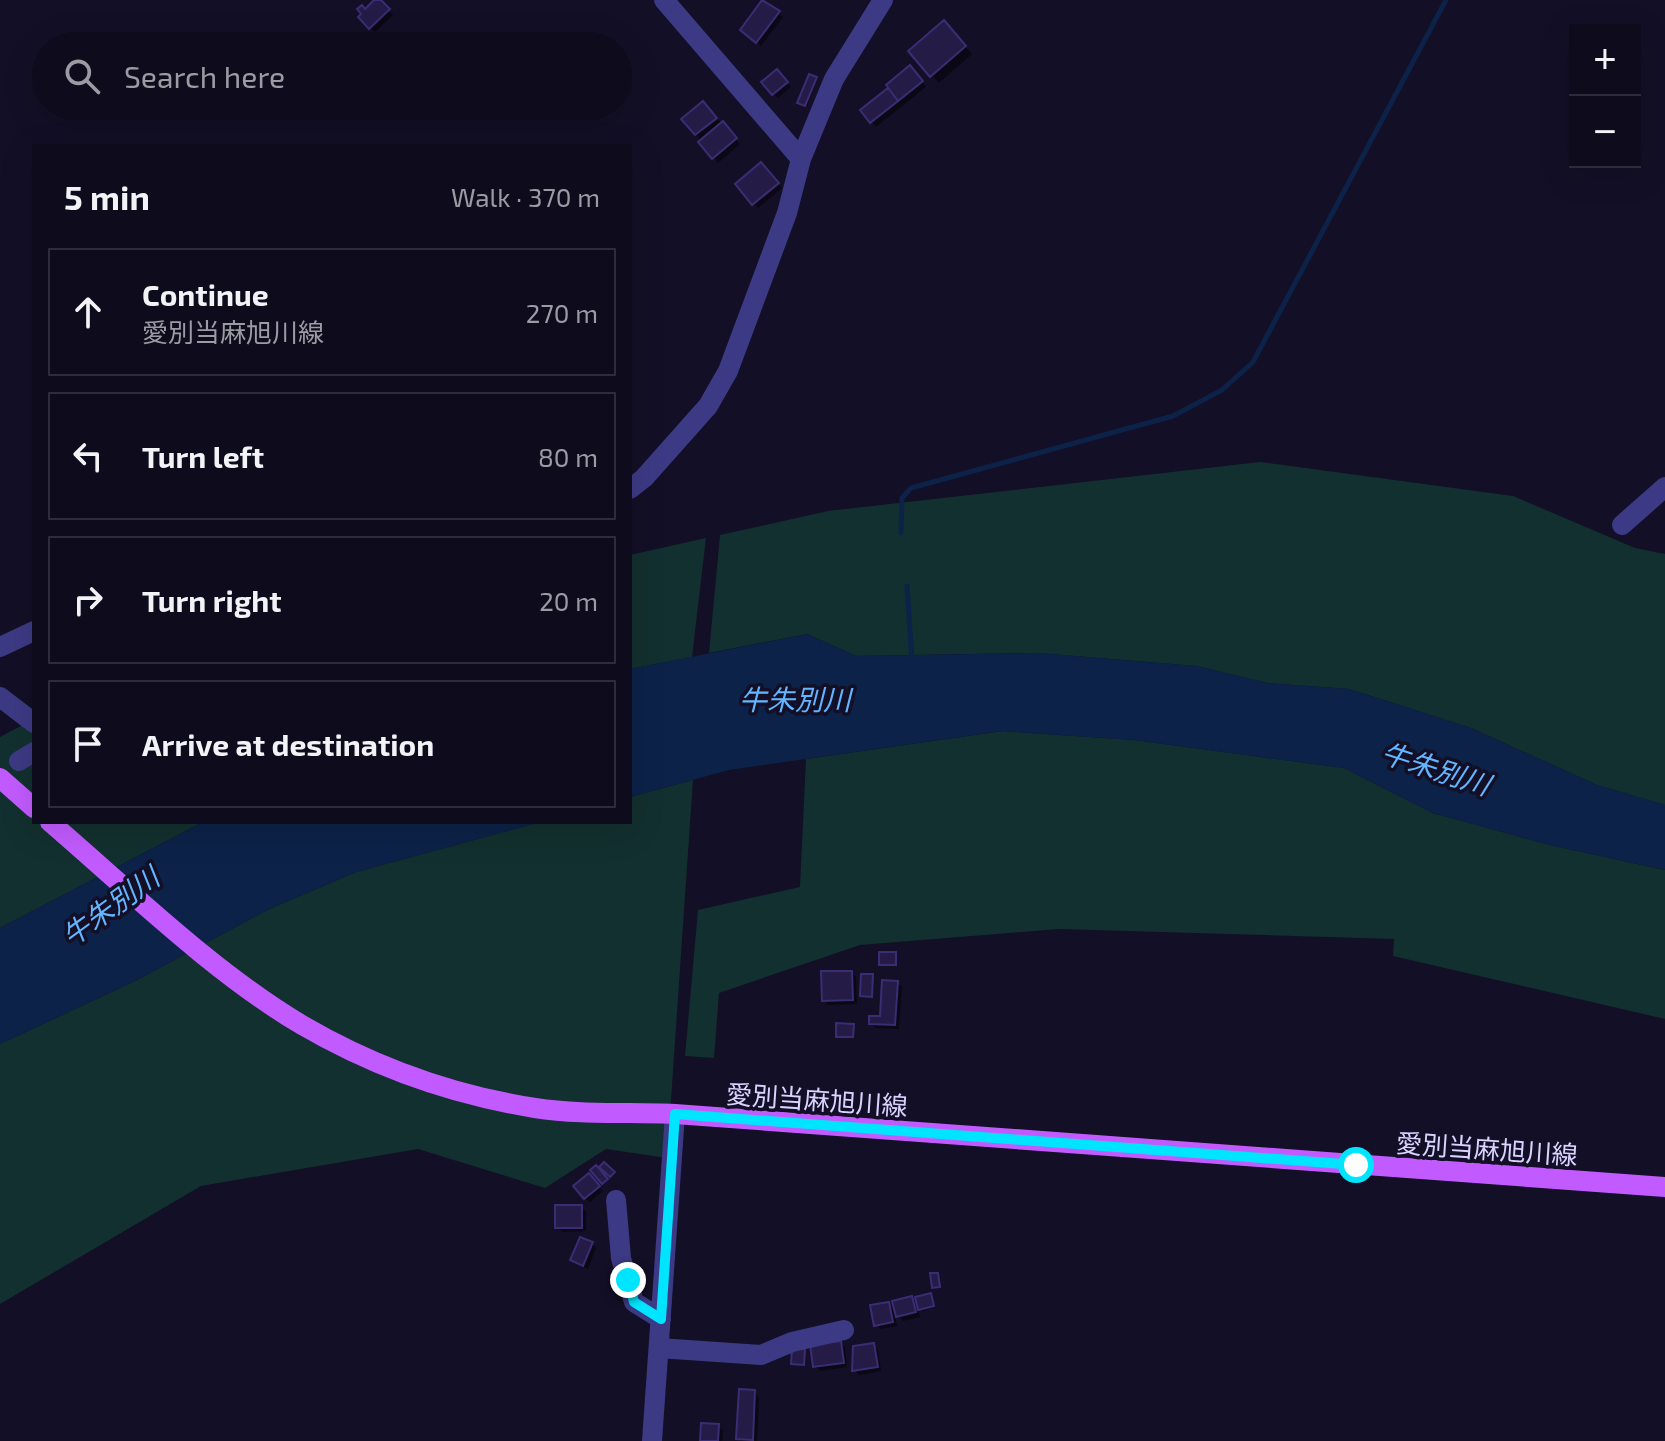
<!DOCTYPE html>
<meta charset="utf-8">
<style>
body{margin:0;font-family:"Exo 2","Noto Sans JP",sans-serif;background:#171425;color:#f1f3f6}
.controls{position:absolute;right:24px;top:24px;display:grid;overflow:hidden;border-radius:0px;box-shadow:0 8px 32px #0002}
.controls button{width:72px;height:72px;display:grid;place-items:center;padding:0;border:0;border-bottom:2px solid #2e2b3b;background:#0e0b1c;color:#f1f3f6;font:40px sans-serif}
.stop{position:absolute;width:24px;height:24px;margin:-18px;border:6px solid #00e5ff;border-radius:50%;background:#fff}
.stop.end{background:#00e5ff;border-color:#fff;box-shadow:0 2px 8px #0008}
.list{margin:0;padding:0;list-style:none}
h2{display:flex;justify-content:space-between;align-items:center;height:104px;margin:0;padding:0 32px;font-size:34px}
h2 small{font-size:26px;font-weight:400;color:#9b9ba3}
.list li{display:grid;grid-template-columns:52px 1fr auto;gap:24px;align-items:center;box-sizing:border-box;height:128px;margin:0 16px 16px;padding:0 16px;border:2px solid #2e2b3b;border-radius:0px}
.list b{display:block;font-size:30px;white-space:nowrap}
.list p{margin:0;font-size:26px;white-space:nowrap;color:#9b9ba3}
.list em{font-size:26px;font-style:normal;color:#9b9ba3}
.icon{flex:none;width:44px;height:44px;fill:none;stroke:currentColor;stroke-width:2;stroke-linecap:round;stroke-linejoin:round}
.map{position:relative;flex:none;width:1665px;height:1441px;overflow:hidden}
.search{position:absolute;background:#0e0b1c;box-shadow:0 8px 32px #0002;left:32px;top:32px;width:600px;height:88px;display:flex;align-items:center;gap:20px;box-sizing:border-box;padding:0 28px;border-radius:44px;color:#9b9ba3;font-size:30px}
.panel{position:absolute;background:#0e0b1c;box-shadow:0 8px 32px #0002;left:32px;top:144px;width:600px;height:680px;border-radius:0px}
.map>svg:first-child{display:block}
.green{fill:#12302f}
.water{fill:#0c2248}
.shadow{fill:#0007}
.lines{fill:none;stroke-linecap:round;stroke-linejoin:round}
.stream{stroke:#0c2248;stroke-width:5}
.building{fill:#241b47;stroke:#3b2d73;stroke-width:2}
.minor{stroke:#3d3a85;stroke-width:20}
.major{stroke:#c25bff;stroke-width:20}
.route{stroke:#00e5ff;stroke-width:10}
.labels{text-anchor:middle;dominant-baseline:central;stroke-width:7;stroke-linejoin:round;paint-order:stroke}
.street-label{font-size:26px;fill:#d9d4ff;stroke:#130f26}
.water-label{font-size:28px;font-style:italic;fill:#62b6ff;stroke:#130f26}
</style>
<div class="map">
<svg width="1665" height="1441" viewBox="0 0 1665 1441">
<rect width="100%" height="100%" fill="#130f26"/>
<path class="green" d="M1260,462l253,34 122,52 30,6v251l-68,-20 -126,-57 -122,-39 -81,-6 -72,-17 -158,-13 -182,3 -49,-22 -98,19 11,-118 108,-24z
M706,538l-14,119 -62,12v-114z
M34,719v103h169l-203,106v-191z
M1003,731l131,9 210,28 89,45 117,32 115,25v149l-272,-63 1,-17 -335,-10 -199,16 -141,48 -5,65 -29,-2 13,-146 102,-23 6,-128z
M693,780l-26,378 -61,-9 -61,39 -127,-39 -217,37 -201,118v-260l135,-63 132,-71 89,-38 184,-50h90v-25z"/>
<path class="water" d="M807,634l49,22 182,-3 158,13 72,17 81,6 122,39 126,57 68,20v65l-115,-25 -117,-32 -89,-45 -210,-28 -132,-9 -273,39 -99,27v-128z
M203,822h337l-184,50 -89,38 -132,71 -135,63v-116z"/>
<path class="shadow" d="M377,0l16,15 -18,17 -15,-15z
M778,13l5,4 -22,29 -14,-12z
M951,30l21,24 -33,29 -28,-32z
M910,68l16,19 -50,40 -14,-16z
M776,72l15,15 -13,11 -14,-15z
M816,79l1,1 -10,26 -6,-2z
M708,108l32,36 -22,19 -22,-29z
M766,169l16,19 -24,20 -20,-24z
M852,973l4,4 1,27 -29,1 -4,-5z
M897,983l5,4 -3,42 -23,-1 -5,-5 11,-4z
M589,1176l14,15 -13,11 -5,-4z
M581,1207l5,5v19l-24,1 -5,-5z
M592,1243l4,5 -8,21 -15,-9z
M930,1295l5,12 -13,4 -5,-5 3,11 -17,4 -9,-10 3,15 -16,3 -5,-4 12,-21 9,9 15,-14 7,7z
M840,1343l5,5 2,19 -27,4 -5,-5z
M874,1345l4,5 3,21 -22,4 -5,-5z
M754,1392l5,5 -2,44h-16l-3,-2z
M718,1426l5,4 -1,11h-20z"/>
<g class="lines">
<path class="stream" d="M901,533l1,-35 9,-10 262,-72 49,-26 31,-28 193,-362
M907,586l5,75"/>
</g>
<path class="building" d="M374,0h7l9,9 -21,20 -11,-12 3,-3 -4,-5 5,-4 3,4z
M762,0l18,11 -24,32 -16,-13z
M944,20l22,26 -36,31 -22,-26z
M910,65l13,16 -25,20 -12,-16z
M777,69l11,13 -16,13 -11,-13z
M809,74l8,3 -12,29 -8,-3z
M888,88l10,13 -28,22 -10,-13z
M703,101l14,17 -22,17 -14,-16z
M723,121l14,17 -25,21 -14,-17z
M761,162l18,21 -27,22 -17,-21z
M879,952h17v13h-17z
M821,971h31l1,29 -31,1z
M861,974h12l-1,23 -12,-1z
M882,980l16,1 -3,44 -26,-1v-8h11z
M836,1023l18,1 -1,13h-17z
M604,1162l11,10 -5,5 -11,-10z
M596,1165l12,14 -6,5 -12,-14z
M589,1173l11,13 -16,13 -11,-13z
M555,1205h27v23h-27z
M580,1237l13,5 -10,24 -13,-6z
M930,1273h8l2,14 -8,1z
M931,1293l3,13 -16,4 -3,-13z
M912,1296l4,16 -20,5 -4,-16z
M889,1302l4,20 -19,4 -4,-21z
M841,1341l3,22 -31,4 -3,-22z
M874,1343l4,24 -26,4 1,-25z
M792,1348l13,1 -1,16 -13,-1z
M739,1389l16,1 -2,50 -17,-1z
M701,1423l18,1 -1,17h-18z"/>
<g class="lines">
<path class="minor" d="M664,0l137,159
M630,489l14,-11 64,-72 20,-35 59,-158 14,-54 33,-80 49,-79
M1622,525l43,-38
M0,647l34,-16
M0,697l34,26
M19,761l15,-9
M616,1200l5,58 13,44 27,17
M659,1348l102,7 31,-13 52,-12
M652,1441l23,-327"/>
<path class="major" d="M0,778l34,30
M50,822c78,67 164,151 252,203 72,42 151,70 233,83 46,7 95,4 140,6l990,73"/>
</g>
<g class="lines">
<path class="route" d="M628,1280l6,22 27,17 14,-205 681,51"/>
</g>
<g class="labels">
<g class="street-label">
<text transform="translate(817 1099) rotate(4)">愛別当麻旭川線</text>
<text transform="translate(1487 1148) rotate(4)">愛別当麻旭川線</text>
</g>
<g class="water-label">
<text x="795" y="699">牛朱別川</text>
<text transform="translate(1436 768) rotate(18)">牛朱別川</text>
<text transform="translate(110 906) rotate(-36)">牛朱別川</text>
</g>
</g>
</svg>
<div class="controls">
<button>+</button>
<button>−</button>
</div>
<div class="stop" style="left:1356px;top:1165px"></div>
<div class="stop end" style="left:628px;top:1280px"></div>
<div class="search"><svg class="icon" aria-label="search" viewBox="0 0 24 24"><circle cx="10" cy="10" r="6"/><path d="M15 15l6 6"/></svg>Search here</div>
<section class="panel">
<h2>5 min<small>Walk · 370 m</small></h2>
<ul class="list">
<li><svg class="icon" aria-label="ahead" viewBox="0 0 24 24"><path d="M12 20V5M6 11l6-6 6 6"/></svg><div><b>Continue</b><p>愛別当麻旭川線</p></div><em>270 m</em></li>
<li><svg class="icon" aria-label="left" viewBox="0 0 24 24"><path d="M17 20v-9H6M10 6l-5 5 5 5"/></svg><div><b>Turn left</b></div><em>80 m</em></li>
<li><svg class="icon" aria-label="right" viewBox="0 0 24 24"><path d="M7 20v-9h11M14 6l5 5-5 5"/></svg><div><b>Turn right</b></div><em>20 m</em></li>
<li><svg class="icon" aria-label="arrive" viewBox="0 0 24 24"><path d="M6 21V4h12l-3 4 3 4H6"/></svg><div><b>Arrive at destination</b></div></li>
</ul>
</section>
</div>
